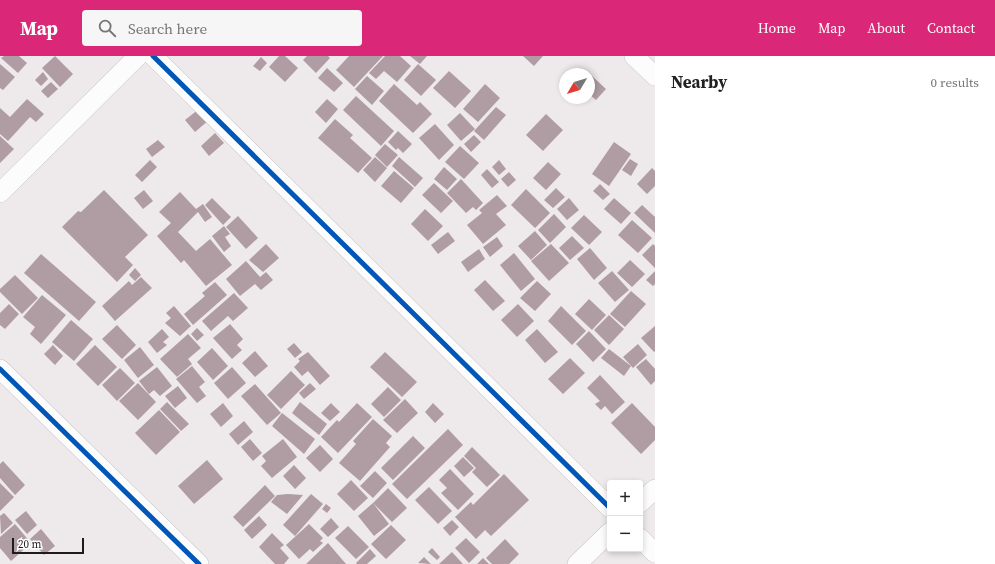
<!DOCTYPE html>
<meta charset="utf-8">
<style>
body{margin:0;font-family:"Source Serif 4",serif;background:#f6f6f6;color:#222}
.controls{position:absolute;right:12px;bottom:12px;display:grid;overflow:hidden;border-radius:4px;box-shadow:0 2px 6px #0003}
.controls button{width:36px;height:36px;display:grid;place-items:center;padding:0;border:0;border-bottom:1px solid #e0e0e0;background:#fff;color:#222;font:20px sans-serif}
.compass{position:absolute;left:559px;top:12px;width:36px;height:36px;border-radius:50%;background:#fff;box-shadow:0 2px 6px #0003;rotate:232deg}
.scale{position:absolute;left:12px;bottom:10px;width:72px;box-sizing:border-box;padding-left:4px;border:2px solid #1e1b1c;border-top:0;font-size:11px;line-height:14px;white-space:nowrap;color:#1e1b1c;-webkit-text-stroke:3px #fff;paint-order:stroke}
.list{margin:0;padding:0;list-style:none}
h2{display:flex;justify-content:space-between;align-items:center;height:52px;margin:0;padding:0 16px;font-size:17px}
h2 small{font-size:13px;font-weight:400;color:#767676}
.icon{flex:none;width:22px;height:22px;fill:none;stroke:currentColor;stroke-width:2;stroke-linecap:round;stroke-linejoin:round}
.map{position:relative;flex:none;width:655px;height:508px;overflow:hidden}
header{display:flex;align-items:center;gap:24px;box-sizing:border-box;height:56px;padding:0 20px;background:#db2777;color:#fff}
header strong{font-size:19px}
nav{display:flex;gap:22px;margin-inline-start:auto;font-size:14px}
.search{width:280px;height:36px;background:#f6f6f6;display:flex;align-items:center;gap:10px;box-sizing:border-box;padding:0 14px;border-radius:4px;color:#767676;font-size:15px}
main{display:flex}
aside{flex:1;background:#fff}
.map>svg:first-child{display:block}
.building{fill:#b09da4}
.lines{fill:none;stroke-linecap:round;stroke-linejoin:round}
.minor-casing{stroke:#cac6c8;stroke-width:20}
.minor{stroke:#fcfcfc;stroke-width:19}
.cycleway-casing{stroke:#fff;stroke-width:8}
.cycleway{stroke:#0057b8;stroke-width:5}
</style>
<header>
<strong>Map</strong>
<div class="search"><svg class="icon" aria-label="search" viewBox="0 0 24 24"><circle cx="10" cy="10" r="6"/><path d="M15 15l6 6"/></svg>Search here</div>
<nav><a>Home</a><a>Map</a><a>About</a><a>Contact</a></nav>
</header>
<main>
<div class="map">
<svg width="655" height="508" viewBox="0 0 655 508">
<rect width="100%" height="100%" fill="#eee9ea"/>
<path class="building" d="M4,0h15l8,7 -9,10 -17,-15z
M55,0l18,18 -13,13 -18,-19z
M279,0h6l13,12 -13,14 -16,-15z
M307,0h21l2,2 -14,15 -13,-13z
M349,0h34l-29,31 -18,-17z
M385,0h15l11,10 -14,16 -13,-11 -8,8 -7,-6z
M410,0h17l-7,8z
M523,0h20l-9,10z
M261,1l6,6 -7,8 -7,-5z
M0,8l15,13 -12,13 -3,-2z
M418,8l18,16 -15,16 -17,-16z
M327,12l16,15 -9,9 -16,-14z
M449,15l22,20 -16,17 -22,-20z
M43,16l5,7 -7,7 -6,-6z
M367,20l17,15 -12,14 -17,-16z
M592,20l14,13 -10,11 -7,-6v-15z
M51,26l7,7 -10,9 -7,-7z
M394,28l23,21 3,-3 12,12 -19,19 -34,-32z
M485,28l15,14 -22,24 -15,-13z
M356,40l38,35 -13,15 -38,-36z
M27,43l17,15 -8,8 -6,-5 -22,24 -8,-7v-26l10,9z
M327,43l11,10 -12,14 -11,-11z
M496,51l10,8 -22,25 -10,-9z
M199,53l10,11 -14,12 -10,-12z
M460,57l15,16 -14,12 -14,-16z
M546,58l17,16 -20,21 -17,-16z
M335,63l18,16 -3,3 22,20 -14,15 -40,-35z
M435,68l19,21 -15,15 -20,-22z
M398,75l14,13 -9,9 -5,-5 -2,2 -8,-8z
M215,77l9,10 -15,13 -8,-10z
M474,79l7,7 -10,10 -7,-8z
M0,80l14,13 -14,14z
M158,84l7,7 -13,10 -6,-8z
M614,86l17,12 -22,32 -17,-12z
M385,88l13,11 -11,12 -12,-12z
M460,90l19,17 -15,16 -19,-17z
M375,101l12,11 -12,14 -12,-12z
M399,101l24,21 -8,9 -23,-21z
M630,103l8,5 -7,12 -9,-6z
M150,104l7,7 -15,15 -7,-7z
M499,104l7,9 -7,6 -7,-8z
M548,106l13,12 -15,16 -13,-12z
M444,111l13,12 -10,11 -13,-11z
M652,112l3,3v15l-8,8 -10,-10z
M487,113l12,13 -7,6 -11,-13z
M394,115l20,17 -13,15 -20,-17z
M509,116l7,8 -8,7 -7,-8z
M461,123l22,24 -7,7 -3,-3 -7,6 -19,-20z
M434,127l19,18 -12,12 -19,-18z
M600,128l10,10 -7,6 -10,-9z
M556,132l9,9 -12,11 -9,-8z
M526,133l24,24 -15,15 -24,-23z
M104,134l44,45 -23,22 8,8 -16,17 -55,-55 16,-16 3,1z
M144,134l9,11 -10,8 -9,-11z
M180,136l16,17 7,-5 9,13 -7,5 -7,-10 -20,20 18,19 14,-12 22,26 -26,21 -22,-26 -3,3 -24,-27 14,-13 -12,-11z
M497,139l10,11 -11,8 10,11 -23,19 -16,-19 15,-12 -3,-3z
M212,142l19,19 -8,8 -18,-20z
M569,142l10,12 -12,10 -10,-11z
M614,142l17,15 -10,11 -17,-15z
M642,149l13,12v16l-21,-20z
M425,153l18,17 -15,15 -17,-17z
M554,158l12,13 -16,16 -12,-13z
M584,159l18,17 -13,13 -18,-17z
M238,160l20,22 -12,11 -20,-22z
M632,164l20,18 -14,15 -20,-18z
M224,170l6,8 -5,3 6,9 -7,6 -12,-16z
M535,175l12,14 -16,15 -13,-14z
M448,176l7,9 -17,13 -7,-9z
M572,180l12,12 -14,12 -11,-12z
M497,181l6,9 -13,11 -7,-10z
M266,188l13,14 -16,14 -14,-12z
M551,188l18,19 -20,18 -18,-20z
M653,188l2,2v22l-13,-13z
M590,192l17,20 -13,12 -17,-21z
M479,193l6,10 -17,13 -7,-10z
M514,197l21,26 -14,12 -21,-26z
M41,198l55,48 -17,19 -55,-48z
M630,204l15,14 -13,13 -15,-14z
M246,205l14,16 6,-5 7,8 -12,10 -6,-6 -15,12 -14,-17z
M135,212l6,7 -6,6 -6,-6z
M612,215l17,19 -14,12 -17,-19z
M655,215v13l-2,2 -7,-6z
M15,219l23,23 -16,16 -22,-22v-3z
M141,221l11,11 -37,33 -13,-15 27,-25 3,4z
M485,224l20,21 -12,10 -19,-21z
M537,225l14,13 -16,17 -15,-13z
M215,226l12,13 -34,30 -9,-11 21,-18 -3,-3z
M631,235l15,13 -21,23 -15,-13z
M234,237l14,15 -15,13 -5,-5 -17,15 -9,-10z
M42,239l24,20 -25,29 -11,-10 5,-7 -12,-10z
M589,243l17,16 -14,15 -17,-16z
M9,248l10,10 -14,15 -5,-4v-12z
M518,248l16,17 -17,16 -16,-17z
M174,250l17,20 -11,10 -15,-13 6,-5 -5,-5z
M561,250l25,25 -14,14 -24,-24z
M609,259l15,14 -15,16 -15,-15z
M71,264l22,19 -19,22 -22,-19z
M230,268l13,15 -6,6 5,5 -10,9 -19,-21z
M117,269l19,20 -14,14 -20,-20z
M655,270v25l-1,1 -13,-14z
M197,272l7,7 -7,6 -6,-7z
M162,273l7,8 -6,5 4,3 -10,8 -9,-11z
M537,273l21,23 -13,11 -20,-23z
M589,275l17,18 -13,13 -17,-18z
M188,278l13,14 -13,11 4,5 -15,13 -17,-18z
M294,287l8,9 -7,6 -8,-9z
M638,288l9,11 -14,13 -10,-11z
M53,289l10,11 -8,9 -11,-11z
M95,289l22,22 -19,19 -22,-22z
M140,291l14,18 -16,13 -14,-18z
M212,292l16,18 -15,14 -16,-18z
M609,293l22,17 -7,10 -23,-18z
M255,295l13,15 -13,11 -13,-14z
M308,296l22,24 -10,9 -12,-14 -6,5 -8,-9 6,-6 -2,-2z
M385,296l32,30 -15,15 -32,-30z
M570,302l15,15 -22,21 -15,-15z
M646,303l9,10v12l-4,4 -15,-18z
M192,310l13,16 -6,5 7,9 -9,7 -21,-24z
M157,311l15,19 -12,10 -6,-6 -5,4 -10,-13z
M232,311l14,16 -18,16 -14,-16z
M120,312l15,15 -18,18 -15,-16z
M291,315l14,14 -24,24 -14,-14z
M600,319l25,27 -13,12 -7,-8 -4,4 -6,-6 5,-3 -13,-13z
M138,327l18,19 -18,18 -19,-19z
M310,327l6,6 -12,10 -5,-6z
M255,328l26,29 -14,12 -26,-29z
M178,330l9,12 -12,10 -10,-12z
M388,331l13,13 -17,17 -13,-13z
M405,343l13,14 -21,20 -14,-13z
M167,346l22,22 -8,7 -21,-22z
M300,346l27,22 -8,11 -27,-22z
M223,347l10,13 -12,11 -11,-13z
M331,347l9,9 -10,9 -9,-8z
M357,347l15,14 -34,36 -17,-16 16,-17 2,2z
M433,347l11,11 -9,9 -10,-11z
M632,347l23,24v13l-14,14 -30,-31z
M159,354l21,22 -24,23 -21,-22z
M282,357l33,26 -11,15 -32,-28z
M373,363l19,17 -6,7 4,4 -30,34 -21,-18 17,-19 -3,-3z
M244,365l9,11 -15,13 -9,-11z
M448,373l15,16 -56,54 -15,-15z
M413,380l12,12 -32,32 -12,-12z
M250,383l12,14 -9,8 -12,-14z
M283,383l14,18 -25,21 -11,-12 5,-5 -4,-5z
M320,389l13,14 -13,13 -14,-14z
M472,391l28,28 -13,12 -15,-15 4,-4 -12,-12z
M463,401l11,11 -10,9 -10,-11z
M207,404l16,19 -29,25 -16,-18z
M3,405l22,24 -10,10 -15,-17v-14z
M294,409l12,13 -11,11 -12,-13z
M450,413l24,25 -16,16 -17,-17 6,-5 -8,-8z
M375,415l12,12 -14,15 -13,-12z
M504,418l25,26 -38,36 -6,-6 -9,9 -21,-22 16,-15 2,3z
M351,424l17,18 -14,13 -17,-17z
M0,427l14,14 -14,14z
M265,429l10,11 -32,31 -10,-10z
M429,431l23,24 -14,13 -23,-24z
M388,432l19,20 -15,14 -19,-19z
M288,438l15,1 -16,19 -16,-12 6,-7z
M311,438l12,10 -28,32 -12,-11z
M373,447l16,21 -15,12 -16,-20z
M326,448l5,4 -4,5 -5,-4z
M26,455l11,14 -10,9 -12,-14z
M4,457l9,10 -12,11 -1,-18z
M259,460l8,9 -15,14 -8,-9z
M331,462l8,9 -11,10 -8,-8z
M452,464l7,7 -9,9 -7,-8z
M15,468l16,19 -20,18 -11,-13v-11z
M309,468l14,14 -3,3 3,2 -10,9 -3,-3 -11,10 -13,-14z
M391,469l15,15 -20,19 -15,-15z
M348,470l21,21 -13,12 -21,-21z
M41,473l14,17 -11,9 -14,-16z
M272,477l12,12 -4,3 9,10 -5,6h-9l-16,-17z
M466,482l14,14 -11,11 -14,-15z
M505,483l14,15 -10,10h-17l-6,-6z
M328,487l18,21h-40z
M432,492l8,9 -3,3 -9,-8z
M370,493l6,7 -9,8h-10l-1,-1z
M452,496l11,12h-24z
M424,501l7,7 -13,-1z
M483,502l6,6h-12z"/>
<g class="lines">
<g class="minor-casing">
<path id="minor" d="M153,0l457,452
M634,0l21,20
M0,137l138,-137
M0,313l199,195
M640,447l15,-14
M640,482l15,15
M577,508l33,-32"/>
</g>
<use href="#minor" class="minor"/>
<g class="cycleway-casing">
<path id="cycleway" d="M153,0l457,452
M0,313l199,195"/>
</g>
<use href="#cycleway" class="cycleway"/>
</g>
</svg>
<div class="controls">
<button>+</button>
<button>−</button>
</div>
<svg class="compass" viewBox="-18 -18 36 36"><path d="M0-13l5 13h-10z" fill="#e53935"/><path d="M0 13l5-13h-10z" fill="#767676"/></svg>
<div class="scale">20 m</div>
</div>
<aside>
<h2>Nearby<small>0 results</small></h2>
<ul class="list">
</ul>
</aside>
</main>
